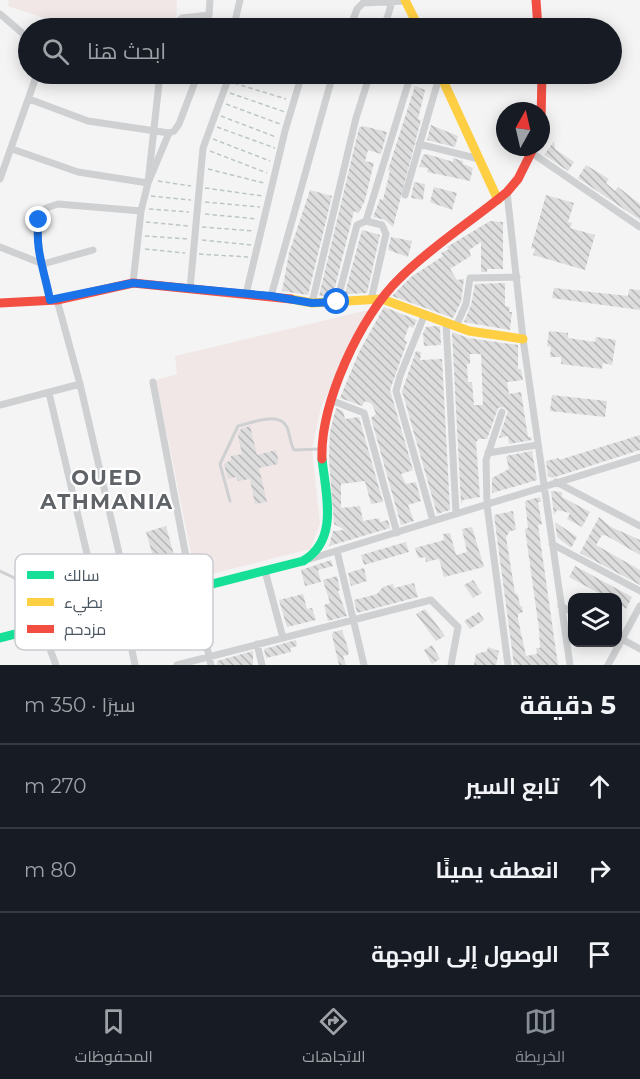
<!DOCTYPE html>
<html lang="ar">
<meta charset="utf-8">
<style>
body{margin:0;font-family:Montserrat,Cairo,sans-serif;background:#242831;color:#f1f3f6;direction:rtl}
.controls{position:absolute;right:18px;bottom:18px;display:grid;overflow:hidden;border-radius:12px;box-shadow:0 3px 15px #0003}
.controls button{width:54px;height:54px;display:grid;place-items:center;padding:0;border:0;border-bottom:2px solid #363941;background:#171b24;color:#f1f3f6;font:30px sans-serif}
.compass{position:absolute;left:496px;top:102px;width:54px;height:54px;border-radius:50%;background:#171b24;box-shadow:0 3px 15px #0003;rotate:8deg}
.stop{position:absolute;width:18px;height:18px;margin:-14px;border:4px solid #1a73e8;border-radius:50%;background:#fff}
.stop.end{background:#1a73e8;border-color:#fff;box-shadow:0 2px 6px #0008}
.list{margin:0;padding:0;list-style:none}
h2{display:flex;justify-content:space-between;align-items:center;height:78px;margin:0;padding:0 24px;font-size:26px}
h2 small{font-size:20px;font-weight:400;color:#9ea1a6}
.list li{display:grid;grid-template-columns:39px 1fr auto;gap:18px;align-items:center;box-sizing:border-box;height:84px;padding:0 24px;border-top:2px solid #363941}
.list b{display:block;font-size:22px;white-space:nowrap}
.list em{font-size:20px;font-style:normal;color:#9ea1a6}
.icon{flex:none;width:33px;height:33px;fill:none;stroke:currentColor;stroke-width:2;stroke-linecap:round;stroke-linejoin:round}
.map{position:relative;flex:none;width:640px;height:665px;overflow:hidden;direction:ltr}
.search{position:absolute;background:#171b24;box-shadow:0 3px 15px #0003;left:18px;right:18px;top:18px;height:66px;display:flex;align-items:center;gap:15px;box-sizing:border-box;padding:0 21px;border-radius:33px;color:#9ea1a6;font-size:22px}
.sheet{height:330px;background:#171b24}
nav{display:flex;justify-content:space-around;align-items:center;box-sizing:border-box;height:84px;border-top:2px solid #363941;background:#171b24;font-size:16px;color:#9ea1a6}
nav a{display:grid;justify-items:center;gap:3px}
nav .on{color:#868d94}
.map>svg:first-child{display:block}
.medical{fill:#f1e7e6}
.building{fill:url(#building-back-hatch);fill-rule:evenodd}
.lines{fill:none;stroke-linecap:round;stroke-linejoin:round}
.path{stroke:#bcc7c4;stroke-width:1.5;stroke-dasharray:4.5 3;stroke-linecap:butt}
.lane{stroke:#ced0d2;stroke-width:3}
.street{stroke:#ced0d2;stroke-width:7}
.fast{stroke:#16e098;stroke-width:9}
.slow{stroke:#ffcf43;stroke-width:9}
.jam{stroke:#f24e42;stroke-width:9}
.route{stroke:#1a73e8;stroke-width:8}
.labels{text-anchor:middle;dominant-baseline:central;stroke-width:4.5;stroke-linejoin:round;paint-order:stroke}
.district-label{font-size:21px;font-weight:bold;letter-spacing:1.5px;fill:#5f6368;stroke:#fff}
.key{fill:#fff;stroke:#c9ccd0;stroke-width:1.5}
.key-label{font-size:16px;fill:#4a5661}
</style>
<div class="map">
<svg width="640" height="665" viewBox="0 0 640 665">
<defs>
<pattern id="building-back-hatch" width="6" height="6" patternUnits="userSpaceOnUse" patternTransform="scale(1.5)"><rect width="6" height="6" fill="#ddddde"/><path d="M-1 5l2 2M0 0l6 6M5-1l2 2" fill="none" stroke="#b5b6b7"/></pattern>
</defs>
<rect width="100%" height="100%" fill="#f4f4f4"/>
<path class="medical" d="M9,0h168l-1,24 -132,-6 -36,-12z
M368,310l-47,97 -9,42 8,75 -10,25 -114,29 -40,-198 21,-6 -2,-18z"/>
<path class="building" d="M415,86l10,4 -7,29 3,1 -28,107 -8,-7 -12,-3 7,-18 3,1 7,-29 -2,-1z
M431,125l27,11 -3,11 -28,-7z
M363,126l24,6 -6,22 -13,-4 -3,11 9,2 -9,37 -6,13 -5,-2 -21,84 -14,1 40,-168z
M554,141l1,8 19,13 -6,9 -24,-16z
M427,154l26,8v-4l10,3v3l10,4 -3,13 -43,-9 1,-4 -9,-1 4,-12z
M586,165l23,14 -3,4 9,8 3,-4 22,17v16l-62,-42z
M414,182l11,2 -2,16 -12,-2z
M434,187l23,6 -5,17 -22,-8z
M310,190l22,6 -24,99 -26,-4 7,-38z
M546,195l28,8 -6,19 4,1 -2,5 25,7 -10,35 -52,-15 2,-6 -4,-1z
M490,221l13,1v47h-16v3h-6v-30l-12,8 2,6 -21,13 7,11 7,-1 -3,23 -8,16 -61,-22 19,-19 32,-21 -2,-3 8,-4 -2,-2z
M362,230l18,5 -13,58 -18,1 -4,-1z
M391,237l21,4 -4,16 -20,-7z
M505,283v23l5,1 -1,5h3l-2,18 -46,-8 7,-17 4,-21z
M554,288l74,8 1,-7 11,1v20l-88,-12z
M384,307l33,13 -4,8 -4,-2 -5,14 3,2 -17,48 23,80 -12,4 5,10 10,-2 5,19 -13,4 6,16 -13,4 -30,-107 5,-4 -4,-10 -7,-3 -3,5 -22,-8 19,-46z
M434,326l6,1 1,18 -17,1 -1,-12 3,-7z
M549,331l19,2v5l27,4 1,-5 20,3 -4,25 -9,-2 -1,6 -41,-5v-7h-11l1,-10 -4,-1z
M452,332l16,6 50,7v24h3l2,11 -16,2 2,12 12,-2 7,45h3l1,3 -23,4 -1,-8 -9,2 9,-27 -5,-4 -5,1 -11,31h-8l-3,3 4,55 -17,3 -2,4zM470,354h11l2,51h-9l-2,-23h-4l-1,-18h3z
M416,351l5,1 -1,8 22,-1 8,151 -13,4 -35,-123z
M552,395l55,6 -2,16 -55,-6z
M336,408l7,3 2,8 14,-2 24,85 -12,2 -6,-23 -24,3v24l19,-2 3,15 16,-3 1,4 8,-2 2,8 -61,18 4,-15 12,-1 -11,-6 -5,-65 1,-27z
M250,426l7,29 19,-5 2,9v5l-19,4 8,34 -12,2 -5,-25 -12,2 -2,-4 -8,2 -4,-15 7,-4v-4l11,-2 -4,-19 3,-6z
M640,435v15l-88,28 -4,-2 -2,-15 13,-3v2z
M532,451l5,29 -45,13v-15l17,-9 -3,-13z
M551,491l11,1v5l28,15 -8,15 -15,-8 3,-6 -13,-3 -3,5z
M540,497l1,5h-3l4,22 -4,1 20,140h-44l-20,-150 19,-4 3,19 -6,1 -4,6 9,56 3,2 2,11h2l1,6 -5,2v5l8,37 11,-2 -1,-6h4l-1,-19 -14,-100 3,-1 -3,-27z
M599,517l12,10 29,13v15l-33,-19 -5,-1 -6,10 44,25v15l-60,-32z
M555,522l22,15 -6,11 -14,-11z
M166,526l8,29 -20,5 -8,-28z
M472,527l12,40 -40,10 -5,-18 -13,3 -1,-5 -6,1 -2,-4 -2,-6 29,-8 -1,-6 7,-1 6,22 11,-3 -5,-23z
M406,542l3,10 -45,13 -3,-10z
M331,560l2,6 -15,4 3,12 -16,4 -4,-16z
M575,566l57,31 -6,12 -8,-7v-5h-12l-37,-20z
M364,568l3,13 -16,5 -3,-13z
M337,576l3,14 -2,1 9,25 -19,5 -4,-16 6,-2 -7,-23z
M473,580l9,13 -9,5 -9,-13z
M414,583l4,14 -61,16 -3,-13 23,-6 6,-7 10,-3 1,4z
M303,594l4,15 5,-1 4,12 -29,7 -8,-27z
M425,609l20,27 -9,5 -20,-27z
M479,612l5,8 -14,9 -6,-8z
M342,630l7,21 -1,4 -5,1 3,9h-7l-7,-30 1,-3z
M296,640l1,6 -7,2 1,4 -25,6 -2,-9z
M432,645l8,14 -8,5 -8,-14z
M488,647l11,4 -3,14h-22l2,-11 11,-3z
M253,651v14h-36v-4z"/>
<g class="lines">
<path class="path" d="M234,83l52,16
M230,93l55,19
M226,104l54,20
M221,116l55,21
M217,127l58,21
M213,139l57,22
M210,151l57,22
M208,169l56,14
M158,181l33,5
M205,188l58,8
M151,196l40,4
M205,202l55,5
M149,209l40,3
M205,214l52,5
M146,222l43,4
M202,227l52,4
M145,236l43,3
M202,240l49,5
M145,249l40,4
M199,254l49,3"/>
<path class="lane" d="M230,501l-10,-37 18,-38c13,-3 41,-15 49,1 3,8 3,16 7,23l26,-1
M59,570l12,48
M0,571l25,12 16,42
M160,596l-4,-17 2,-7 27,-9"/>
<path class="street" d="M363,3l43,-2
M0,14l28,24
M235,21l5,-21
M172,28l10,-10 27,-3 1,-15
M350,28l7,-19 9,-9
M384,28l8,-26
M114,74l45,6
M29,99l59,22 81,12 5,-2 5,-7 19,-50
M419,144l60,15
M12,149l66,23 70,11 21,-50
M532,153l108,74
M0,179l37,-105
M507,192l16,147 47,326
M405,195l35,-121
M366,221l16,4 4,9 -15,66
M0,247l43,17 50,-14
M133,283l8,-72 7,-28 12,-109
M190,289l13,-141 27,-74
M246,294l39,-163 17,-57
M271,296l62,-222
M50,300c-5,-32 -21,-62 -4,-92l12,-4 83,7
M57,300l23,84
M337,302l20,-77 9,-4 45,-147
M312,303l44,-185 14,-44
M424,316l-24,60 -4,15 37,130
M446,323l10,191
M456,326l10,-22 4,-26 47,-1
M153,382l34,180 24,103
M49,393l52,220
M333,401l31,12 33,120
M0,405l80,-21 51,221
M502,412l-16,48 1,45 21,160
M488,453l49,-8
M556,482l84,44
M552,544l88,47
M337,551l27,114
M310,559l330,-102
M265,571l18,67
M561,606l11,6
M123,607l12,58
M42,628l14,37
M618,637l22,12
M257,644l5,21
M177,665l254,-65 27,27 -7,38
M608,665l32,-59"/>
<path class="fast" d="M0,638l303,-77c36,-21 23,-66 19,-102"/>
<path class="slow" d="M405,0l14,28
M440,74l58,126
M291,299l21,4 70,-4 87,32 54,8"/>
<path class="jam" d="M536,0l2,28
M541,120l1,-46
M0,303l57,-3 76,-17 158,16
M322,459c-2,-55 38,-143 78,-181 32,-32 72,-57 107,-86l11,-13 16,-32"/>
</g>
<g class="lines">
<path class="route" d="M39,220c-5,27 6,53 11,80l83,-17 138,13 41,7 25,-1"/>
</g>
<g class="labels">
<g class="district-label">
<text x="107" y="477">OUED<tspan x="107" dy="24">ATHMANIA</tspan></text>
</g>
</g>
<rect x="15" y="554" width="198" height="96" rx="9" class="key"/>
<rect x="27" y="571" width="27" height="8" fill="#16e098"/>
<rect x="27" y="598" width="27" height="8" fill="#ffcf43"/>
<rect x="27" y="625" width="27" height="8" fill="#f24e42"/>
<g class="key-label">
<text x="64" y="581">سالك</text>
<text x="64" y="608">بطيء</text>
<text x="64" y="635">مزدحم</text>
</g>
</svg>
<div class="controls">
<button><svg class="icon" aria-label="layers" viewBox="0 0 24 24"><path d="M12 4l9 5-9 5-9-5zM3 14l9 5 9-5"/></svg></button>
</div>
<svg class="compass" viewBox="-18 -18 36 36"><path d="M0-13l5 13h-10z" fill="#e53935"/><path d="M0 13l5-13h-10z" fill="#9ea1a6"/></svg>
<div class="stop" style="left:337px;top:302px"></div>
<div class="stop end" style="left:39px;top:220px"></div>
<div class="search"><svg class="icon" aria-label="search" viewBox="0 0 24 24"><circle cx="10" cy="10" r="6"/><path d="M15 15l6 6"/></svg>ابحث هنا</div>
</div>
<section class="sheet">
<h2>5 دقيقة<small>سيرًا · 350 m</small></h2>
<ul class="list">
<li><svg class="icon" aria-label="ahead" viewBox="0 0 24 24"><path d="M12 20V5M6 11l6-6 6 6"/></svg><div><b>تابع السير</b></div><em>270 m</em></li>
<li><svg class="icon" aria-label="right" viewBox="0 0 24 24"><path d="M7 20v-9h11M14 6l5 5-5 5"/></svg><div><b>انعطف يمينًا</b></div><em>80 m</em></li>
<li><svg class="icon" aria-label="arrive" viewBox="0 0 24 24"><path d="M6 21V4h12l-3 4 3 4H6"/></svg><div><b>الوصول إلى الوجهة</b></div></li>
</ul>
</section>
<nav>
<a class="on"><svg class="icon" aria-label="map" viewBox="0 0 24 24"><path d="M3 6l6-2 6 2 6-2v14l-6 2-6-2-6 2zM9 4v14M15 6v14"/></svg>الخريطة</a>
<a><svg class="icon" aria-label="directions" viewBox="0 0 24 24"><path d="M12 3l9 9-9 9-9-9zM9 14v-3h6M13 9l2 2-2 2"/></svg>الاتجاهات</a>
<a><svg class="icon" aria-label="saved" viewBox="0 0 24 24"><path d="M7 4h10v16l-5-4-5 4z"/></svg>المحفوظات</a>
</nav>
